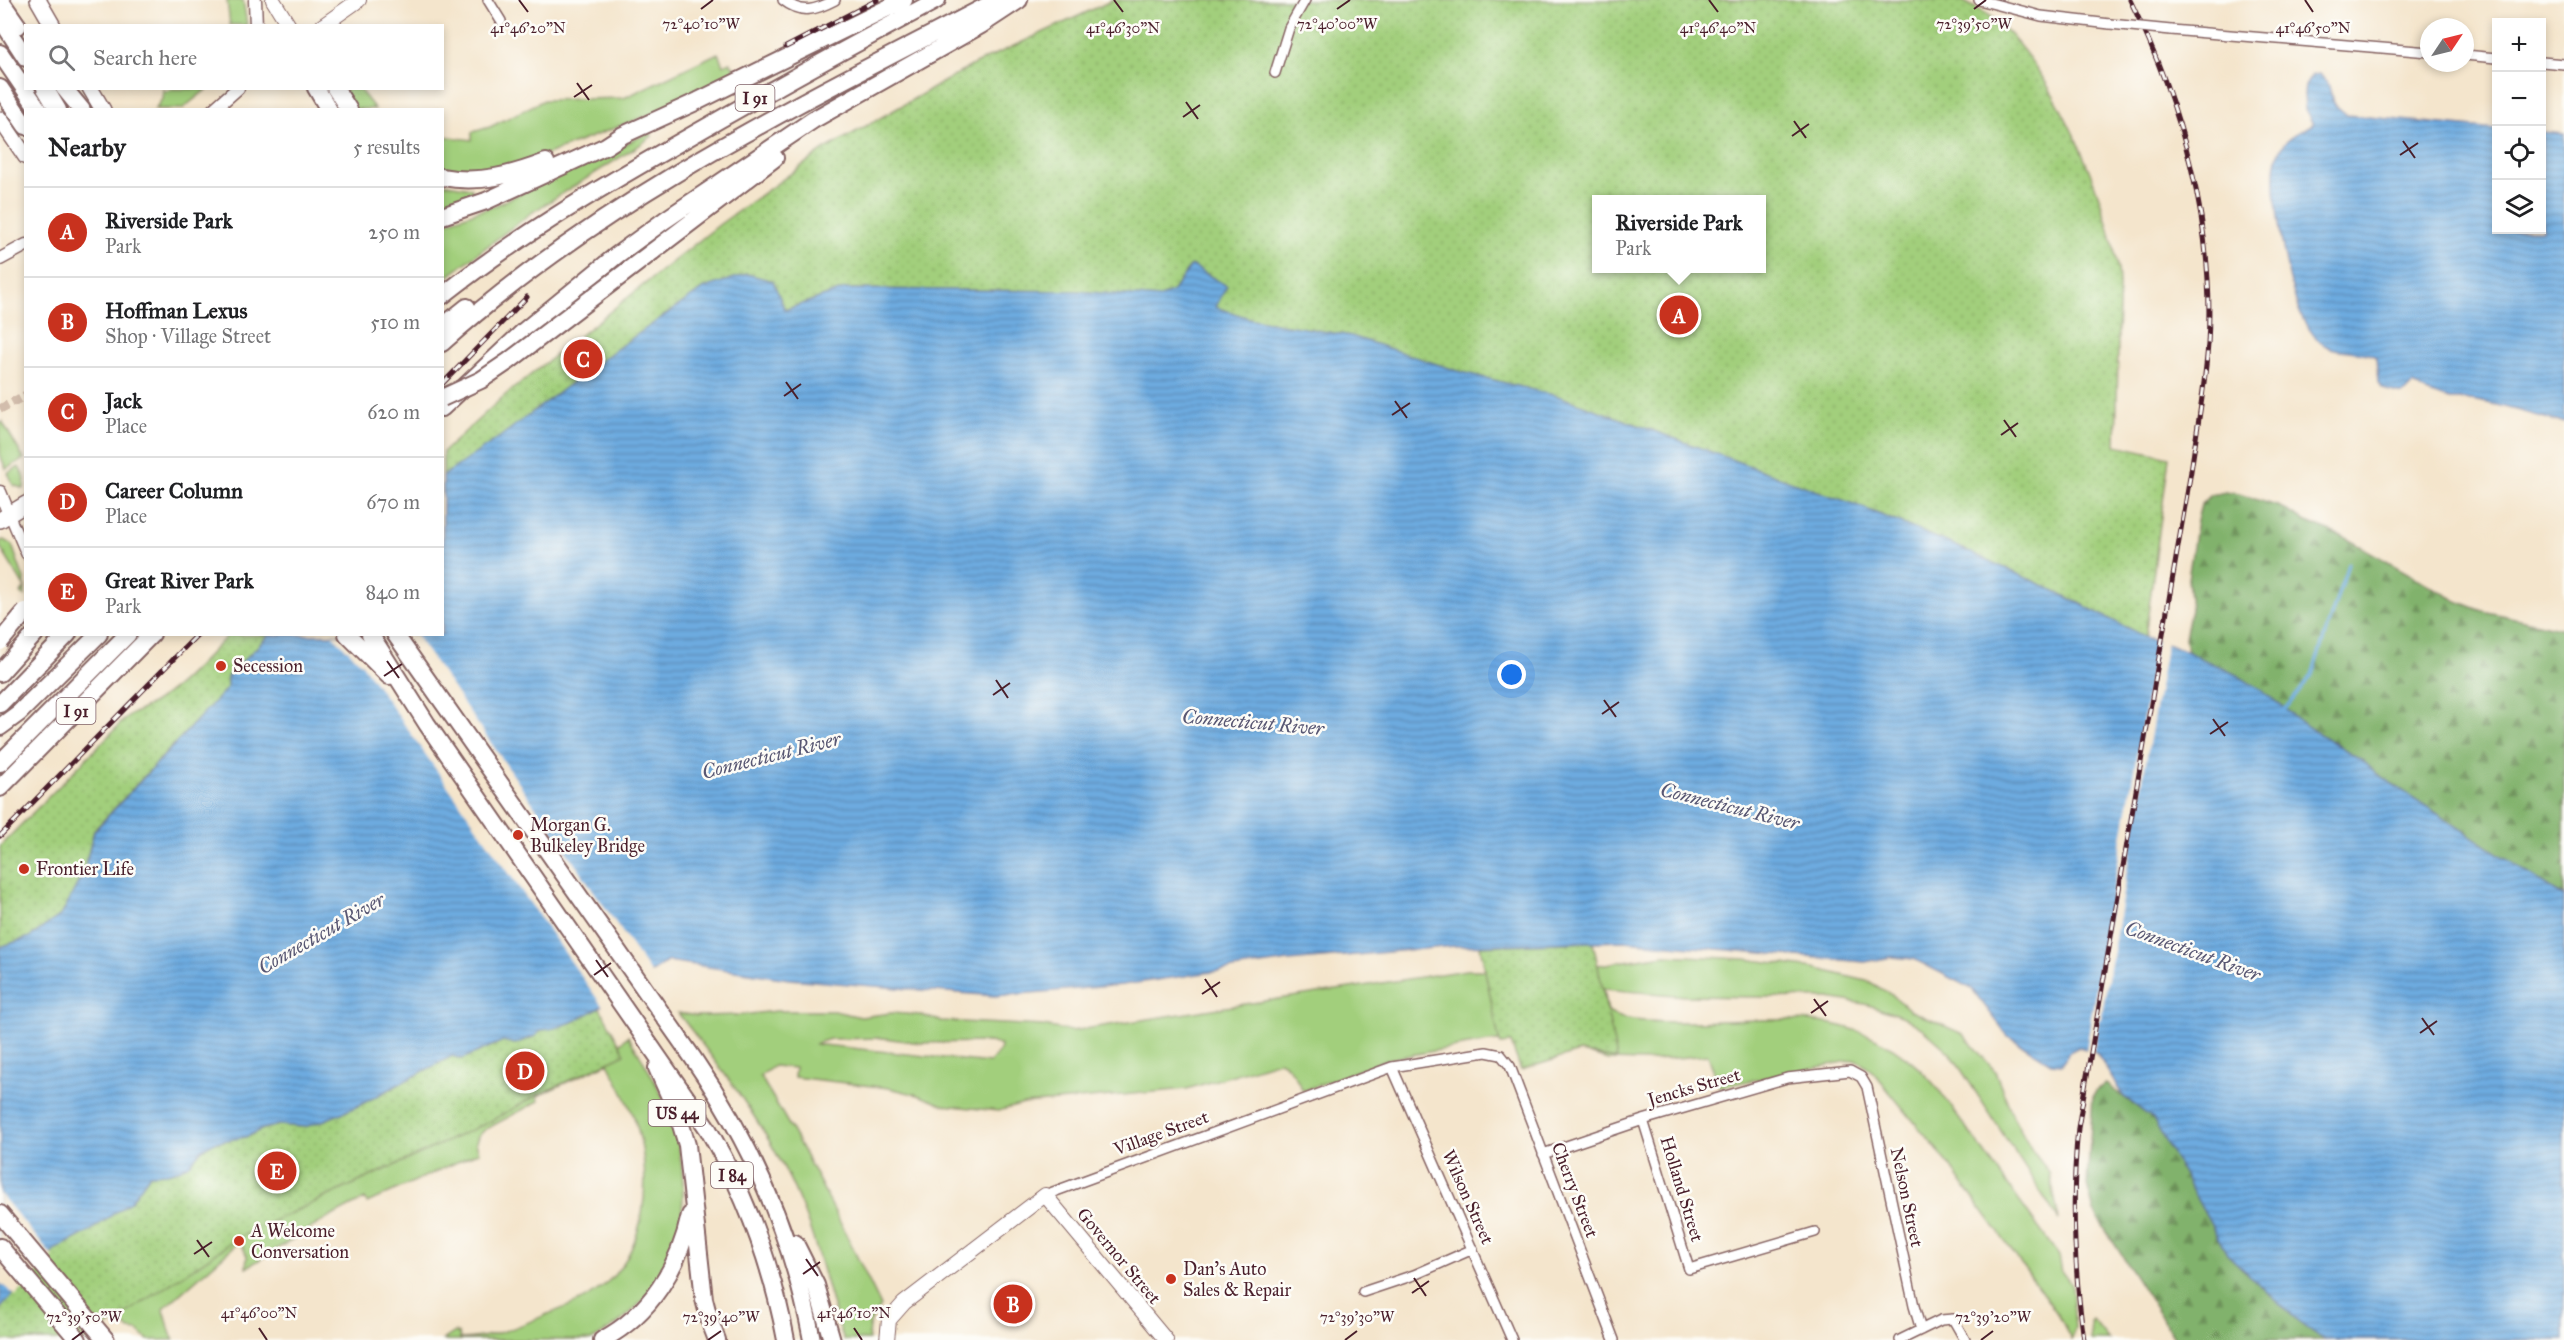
<!DOCTYPE html>
<meta charset="utf-8">
<style>
body{margin:0;font-family:"IM FELL Great Primer",serif;background:#f6f6f6;color:#202124}
.controls{position:absolute;right:18px;top:18px;display:grid;overflow:hidden;border-radius:0px;box-shadow:0 3px 9px #0003}
.controls button{width:54px;height:54px;display:grid;place-items:center;padding:0;border:0;border-bottom:2px solid #e0e0e0;background:#fff;color:#202124;font:30px sans-serif}
.compass{position:absolute;left:2420px;top:18px;width:54px;height:54px;border-radius:50%;background:#fff;box-shadow:0 3px 9px #0003;rotate:55deg}
.you{position:absolute;left:1512px;top:675px;width:21px;height:21px;margin:-15px;border:4px solid #fff;border-radius:50%;background:#1a73e8;box-shadow:0 0 0 9px #1a73e833}
.badge{display:grid;place-items:center;width:39px;height:39px;border-radius:50%;background:#c8321e;color:#fff;font-size:20px;font-weight:700}
.pin{position:absolute;translate:-50% -50%;border:3px solid #fff;box-shadow:0 2px 6px #0006}
.popup{position:absolute;left:1592px;top:195px;width:174px;height:78px;box-sizing:border-box;display:grid;place-content:center;border-radius:0px;background:#fff;filter:drop-shadow(0 2px 4px #0005);font-size:20px;white-space:nowrap;color:#757577}
.popup b{font-size:22px;color:#202124}
.popup::after{content:'';position:absolute;left:50%;top:100%;margin-left:-12px;border:12px solid transparent;border-top-color:#fff}
.list{margin:0;padding:0;list-style:none}
h2{display:flex;justify-content:space-between;align-items:center;height:78px;margin:0;padding:0 24px;font-size:26px}
h2 small{font-size:20px;font-weight:400;color:#757577}
.list li{display:grid;grid-template-columns:39px 1fr auto;gap:18px;align-items:center;box-sizing:border-box;height:90px;padding:0 24px;border-top:2px solid #e0e0e0}
.list b{display:block;font-size:22px;white-space:nowrap}
.list p{margin:0;font-size:20px;white-space:nowrap;color:#757577}
.list em{font-size:20px;font-style:normal;color:#757577}
.icon{flex:none;width:33px;height:33px;fill:none;stroke:currentColor;stroke-width:2;stroke-linecap:round;stroke-linejoin:round}
.map{position:relative;flex:none;width:2564px;height:1340px;overflow:hidden}
.search{position:absolute;background:#fff;box-shadow:0 3px 9px #0003;left:24px;top:24px;width:420px;height:66px;display:flex;align-items:center;gap:15px;box-sizing:border-box;padding:0 21px;border-radius:0px;color:#757577;font-size:22px}
.panel{position:absolute;background:#fff;box-shadow:0 3px 9px #0003;left:24px;top:108px;width:420px;height:528px;border-radius:0px}
.map>svg:first-child{display:block}
.green{fill:#a2cf7c;stroke:#767754;stroke-width:1.5;fill-rule:evenodd}
.forest{fill:url(#forest-firs);stroke:#66684c;stroke-width:1.5}
.park{fill:url(#park-dots);stroke:#767754;stroke-width:1.5;fill-rule:evenodd}
.water{fill:url(#water-rules);stroke:#5c6586;stroke-width:1.5}
.pier{fill:#f4e5cc}
.lines{fill:none;stroke-linecap:round;stroke-linejoin:round}
.stream{stroke:#6dabe0;stroke-width:3}
.minor-tunnel{stroke:#d2bdac;stroke-width:9;stroke-dasharray:9 4.5;stroke-linecap:butt}
.minor-casing{stroke:#866463;stroke-width:12}
.tertiary-casing{stroke:#866463;stroke-width:15}
.secondary-casing{stroke:#866463;stroke-width:16}
.primary-casing{stroke:#866463;stroke-width:18}
.trunk-casing{stroke:#866463;stroke-width:18}
.motorway-casing{stroke:#866463;stroke-width:20}
.minor{stroke:#fff;stroke-width:9}
.tertiary{stroke:#fff;stroke-width:12}
.secondary{stroke:#fff;stroke-width:14}
.primary{stroke:#fff;stroke-width:15}
.trunk{stroke:#fff;stroke-width:15}
.motorway{stroke:#fff;stroke-width:16}
.rail-casing{stroke:#4a1f2b;stroke-width:5}
.rail{stroke:#fdfcf7;stroke-width:3;stroke-dasharray:9;stroke-linecap:butt}
.minor-bridge-casing{stroke:#866463;stroke-width:12;stroke-linecap:butt}
.motorway-bridge-casing{stroke:#866463;stroke-width:20;stroke-linecap:butt}
.minor-bridge{stroke:#fff;stroke-width:9}
.motorway-bridge{stroke:#fff;stroke-width:16}
.ticks{fill:none;stroke:#4a1f2b;stroke-width:2}
.poi-dot{fill:#c8321e;stroke:#fdfcf7;stroke-width:2}
.labels{text-anchor:middle;dominant-baseline:central;stroke-width:5;stroke-linejoin:round;paint-order:stroke}
.shield{fill:#fdfcf7;stroke:#806168;stroke-width:1.5}
.shield-label{font-size:16px;font-weight:bold;fill:#4a1f2b}
.poi-label{font-size:18px;fill:#4a1f2b;stroke:#fdfcf7;text-anchor:start}
.street-label{font-size:18px;fill:#4a1f2b;stroke:#fdfcf7}
.water-label{font-size:20px;font-style:italic;fill:#585773;stroke:#fdfcf7}
.ticks-label{font-size:15px;text-anchor:middle;fill:#4a1f2b;stroke:#fdfcf7;stroke-width:5;stroke-linejoin:round;paint-order:stroke}
</style>
<div class="map">
<svg width="2564" height="1340" viewBox="0 0 2564 1340">
<defs>
<pattern id="forest-firs" width="22" height="20" patternUnits="userSpaceOnUse" patternTransform="scale(1.5)"><rect width="22" height="20" fill="#81b26c"/><path d="M5 1l3.5 6h-7zM16 11l3.5 6h-7z" fill="#6c9059"/></pattern>
<pattern id="park-dots" width="8" height="8" patternUnits="userSpaceOnUse" patternTransform="scale(1.5)"><rect width="8" height="8" fill="#a2cf7c"/><path d="M2 2h.1M6 6h.1" fill="none" stroke="#8db16b" stroke-width="1.8" stroke-linecap="round"/></pattern>
<pattern id="water-rules" width="6" height="5" patternUnits="userSpaceOnUse" patternTransform="scale(1.5)"><rect width="6" height="5" fill="#6dabe0"/><path d="M0 2.5h6" fill="none" stroke="#5c8bb6"/></pattern>
</defs>
<rect width="100%" height="100%" fill="#fdfcf7"/>
<filter id="ink" filterUnits="userSpaceOnUse"><feTurbulence type="fractalNoise" baseFrequency=".0167" numOctaves="2"/><feDisplacementMap in="SourceGraphic" scale="12" xChannelSelector="R" yChannelSelector="G"/><feConvolveMatrix kernelMatrix="1 2 1 2 8 2 1 2 1" color-interpolation-filters="sRGB"/></filter>
<filter id="wash" filterUnits="userSpaceOnUse"><feTurbulence type="fractalNoise" baseFrequency=".008" numOctaves="4" result="noise"/><feDisplacementMap in="SourceGraphic" scale="24" xChannelSelector="R" yChannelSelector="G"/><feGaussianBlur stdDeviation="1.35" result="paint"/><feColorMatrix in="noise" values="0 0 0 0 0 0 0 0 0 0 0 0 0 0 0 0 0 1.4 0 .05"/><feComposite in="paint" operator="in"/></filter>
<g filter="url(#wash)">
<rect width="100%" height="100%" fill="#f4e5cc"/>
<path class="green" d="M227,0h16l4,25h-17z
M718,53l5,12 7,-3 9,12 -72,34 -151,58c-23,6 -49,9 -73,3v-33l29,4v-8l18,-5 54,-27 80,-2z
M163,89l2,3 7,-3h35l-25,20h-27l7,-10z
M341,89h18l16,20h-20z
M650,132l2,4 -15,11 -106,66 -88,67v-57l53,-18z
M442,183l29,5 3,8 -31,11z
M2,421l22,38 -18,10 -6,-14v-33z
M19,467l6,12 -1,10 -11,-4 -5,-12z
M0,541l4,-1 8,5 13,37v14l-4,-3 4,-5 -25,-41z
M1665,955l80,4 69,9 56,14 25,15 16,14 52,23 32,37 18,45 20,36 17,21 9,47 -108,-166 -28,-25 -19,-12 -39,-13 -37,-6 -142,-2 -82,-7 4,23c19,11 45,9 67,10 104,1 189,-24 264,68l120,166 3,16 10,14 3,43 -4,10 -12,-23 -111,-153 -75,-91 -12,-9 -7,-3 -135,27 -11,-32 -63,6 -37,-1 -20,-6 -12,-8 -38,-10 -64,8 -86,15 -85,32c-7,-12 -11,-25 -24,-30l-92,28 -163,15 -26,7 -55,-6 -25,-10 -29,-7 -95,-11 1,-9 -21,-2 -14,10c46,74 83,152 121,230 -8,10 -15,20 -12,34h-25c-16,-44 -25,-92 -43,-135 -29,-72 -76,-132 -123,-192l20,3 43,-1 35,-4h58l27,6 30,-4 29,2 21,6 102,5 28,5 395,-61h99zM883,1038l38,5 69,-1 10,3 1,4 -11,14 -176,-19 16,-5z
M628,1036c13,21 26,41 36,64 39,92 20,192 -73,240h-148l12,-8 4,2 1,5c31,0 60,-13 88,-25 15,-6 32,-11 46,-21 55,-37 60,-118 40,-176 -7,-18 -17,-36 -26,-54l-71,33 2,5 -53,28 -8,7 -2,7 3,9 -112,51 -2,-4c-42,20 -80,45 -119,69l1,-12 -7,-15 -77,68c6,10 4,21 11,31h-26l-10,-9 -9,-1 -14,-15 -115,25v-18l616,-275z
M2092,1319l17,21h-18l-1,-19z"/>
<path class="forest" d="M2225,492l14,2 41,13 24,14 40,16 113,64 26,10 81,18v268l-187,-123 -15,-14 -54,-33 -47,-37 -74,-38 -2,-14 6,-29 -3,-30 9,-59 4,-15 10,-10z
M2106,1084l47,35 74,135 71,67 26,19h-148l-82,-128 -7,-27 6,-90 4,-6z"/>
<path class="park" d="M1113,0h848c11,7 25,12 35,21 60,54 105,164 121,242 4,21 2,47 1,68 0,38 -1,76 -2,114l53,12 -24,180 -90,-46 -99,-45 -100,-41 -295,-108 -103,-26 -107,-35 -99,-17 -38,-12 13,-21 -36,-21 -18,26 -14,7 -82,-7 -232,-2 -61,21 -11,-29 -26,-7 -43,14 -89,62 -114,86 -58,40v-24l61,-56 216,-172 104,-74 151,-86zM1596,200h166v68h-166z
M228,635h41l-42,42v11l-133,142 -10,41 -22,43 -32,23 -30,10v-101l128,-130c46,-20 66,-46 100,-81z
M1593,942l24,117 -38,-7 -58,18 -10,-27 -11,1 -20,-98z
M599,1006l26,48 -89,42 -47,26 -248,114 -154,104h-87v-31l6,-8 50,-52 34,-18 41,-30 19,-27 17,-1 14,-4 9,-6 12,-14 13,-7 31,-5 17,-8 16,-4 22,2 24,-7 33,-14 94,-50 10,3 41,-18 12,3 20,-8 7,-6 31,-8z"/>
<path class="water" d="M2320,74l9,12 4,17 14,12 149,14v101h46v-98l22,2v289l-67,-18 -25,-5h-22l-24,-8 -13,-8 -11,10 -19,-5 -5,-6 -2,-26c-17,-10 -41,-1 -57,-16 -7,-8 -14,-16 -18,-26 -13,-29 -35,-136 -22,-163 7,-16 20,-19 34,-28l-8,-15 -1,-15 1,-8 7,-11z
M1191,265l36,21 -12,21 37,12 99,17 107,35 103,26 295,108 100,41 99,45 90,46 36,12 56,26 24,15 47,37 54,33 15,14 187,123v443h-240l-26,-19 -71,-67 -74,-135 -30,-23 -27,-44 -17,-5 -10,5 -7,12 -11,-1 -43,-27 -36,-47 -58,-30 -22,-2 -27,5 -241,-21 -169,5 -167,15 -166,24 -127,11 -206,-17 -121,-18c-32,21 -90,68 -126,69l-7,6 -20,8 -12,-3 -41,18 -10,-3 -94,50 -33,14 -20,7 -26,-2 -16,4 -17,8 -31,5 -13,7 -12,14 -9,6 -14,4 -17,1 -19,27 -41,30 -34,18 -56,60v-362l30,-10 32,-23 22,-43 10,-40 133,-143v-11l42,-42 173,-1 1,-158 58,-40 114,-86 89,-62 43,-14 26,7 12,29 60,-21 232,2 82,7 14,-7z"/>
<path class="pier" d="M332,635h84l236,340 -49,32 -241,-343z
M2157,638l10,3 -66,378h-2l-6,34 -7,-2 5,-34z
M0,1194l53,63 -37,39 -16,-13z"/>
<g class="lines">
<path class="stream" d="M2284,711l28,-36 36,-111"/>
</g>
</g>
<g filter="url(#ink)">
<g class="lines">
<path class="minor-tunnel" d="M0,409l26,-14"/>
<g class="minor-casing">
<path id="minor" d="M488,0l13,21
M783,0c19,15 33,10 52,0
M1979,0l62,16 69,8
M2171,30l258,22
M2465,55l31,3
M2542,62l22,2
M1275,73l14,-45 16,-28
M9,514l17,40
M1392,1067l120,273
M1643,1120l46,149 126,-37
M1543,1154l100,-34 144,-42 63,-7 11,6 6,10 47,219 7,24
M1045,1195l347,-128 94,-15 15,3 9,11 104,274
M1363,1292l51,-17 59,-26
M1900,1340l41,-20 12,-1 12,21"/>
</g>
<g class="tertiary-casing">
<path id="tertiary" d="M255,0l1,26
M213,110l25,-22
M0,259l26,-14
M0,492l9,22"/>
</g>
<g class="secondary-casing">
<path id="secondary" d="M273,0l16,26
M322,26l37,-26
M887,1340l2,-20 15,-17 141,-108 121,145"/>
</g>
<g class="primary-casing">
<path id="primary" d="M0,520l26,-16"/>
</g>
<g class="trunk-casing">
<path id="trunk" d="M38,0l15,26
M90,88l13,22
M0,119l26,38"/>
</g>
<g class="motorway-casing">
<path id="motorway" d="M0,0l18,26
M0,18l26,40
M0,53l39,57
M0,88l26,38
M45,88l13,22
M64,88l18,22
M316,88l13,22
M335,88l14,22
M442,177c38,7 70,-2 104,-15
M442,216l44,-15 120,-55 17,-11 75,-34 206,-101
M652,252l123,-94
M442,296c75,-59 151,-104 233,-151 87,-50 174,-98 262,-145
M442,327l25,-20
M442,343c164,-147 362,-242 556,-343
M442,408l82,-77 93,-76 48,-35 148,-100 168,-95 38,-25
M347,634l42,42
M370,634l57,90 281,405c38,66 64,136 78,211
M395,634l298,424c59,86 100,179 119,282
M0,673l35,-39
M0,704l68,-70
M0,727l19,-14 80,-79
M0,763l128,-129
M0,788l152,-154
M657,1068l21,47 9,30 17,154 6,23 7,18
M0,1214l106,126
M795,1243l21,42 16,55
M0,1247l78,93
M602,1340c49,-26 77,-73 88,-125"/>
</g>
<use href="#minor" class="minor"/>
<use href="#tertiary" class="tertiary"/>
<use href="#secondary" class="secondary"/>
<use href="#primary" class="primary"/>
<use href="#trunk" class="trunk"/>
<use href="#motorway" class="motorway"/>
<g class="rail-casing">
<path id="rail" d="M786,47l91,-47
M442,384l85,-87
M0,836l198,-202
M2084,1340c-10,-71 -13,-141 -6,-212l113,-657c6,-42 14,-84 17,-127 7,-118 -26,-238 -78,-344"/>
</g>
<use href="#rail" class="rail"/>
<g class="minor-bridge-casing">
<path id="minor-bridge" d="M2110,24l61,6"/>
</g>
<g class="motorway-bridge-casing">
<path id="motorway-bridge" d="M442,398l39,-18 28,-19 143,-109
M0,642l26,-31"/>
</g>
<use href="#minor-bridge" class="minor-bridge"/>
<use href="#motorway-bridge" class="motorway-bridge"/>
</g>
</g>
<path class="ticks" d="M519,0l9,12M1114,0l9,12M1709,0l9,12M2305,0l8,12M701,9l12,-9M1337,9l13,-9M1974,9l12,-9M577,83l12,17M574,97l18,-12M1186,102l12,17M1183,117l17,-12M1794,121l12,17M1792,136l17,-12M2403,141l12,17M2400,155l18,-12M786,382l12,17M784,396l17,-12M1395,401l12,17M1392,415l18,-12M2004,420l12,17M2001,435l17,-12M387,661l12,17M384,676l18,-12M996,680l12,18M993,695l17,-12M1604,700l12,17M1602,714l17,-12M2213,719l12,17M2210,734l18,-12M596,960l12,17M594,975l17,-12M1205,979l12,18M1202,994l18,-12M1814,999l12,17M1811,1013l17,-12M2422,1018l12,17M2420,1033l17,-12M197,1240l12,17M194,1254l18,-12M806,1259l12,17M803,1274l17,-12M1414,1278l12,18M1412,1293l17,-12M259,1328l8,12M854,1328l8,12M72,1340l12,-9M708,1340l13,-9M1345,1340l12,-9M1981,1340l12,-9"/>
<g class="poi-dot">
<circle cx="221" cy="666" r="6"/>
<circle cx="518" cy="835" r="6"/>
<circle cx="24" cy="869" r="6"/>
<circle cx="239" cy="1241" r="6"/>
<circle cx="1171" cy="1279" r="6"/>
</g>
<g class="labels">
<g class="shield">
<rect x="735.5" y="85" width="39" height="26" rx="4.5"/>
<rect x="56.5" y="698" width="39" height="26" rx="4.5"/>
<rect x="648.5" y="1100" width="57" height="26" rx="4.5"/>
<rect x="711" y="1162" width="42" height="26" rx="4.5"/>
</g>
<g class="shield-label">
<text x="755" y="98">I 91</text>
<text x="76" y="711">I 91</text>
<text x="677" y="1113">US 44</text>
<text x="732" y="1175">I 84</text>
</g>
<g class="poi-label">
<text x="233" y="666">Secession</text>
<text x="530" y="825">Morgan G.<tspan x="530" dy="21">Bulkeley Bridge</tspan></text>
<text x="36" y="869">Frontier Life</text>
<text x="251" y="1231">A Welcome<tspan x="251" dy="21">Conversation</tspan></text>
<text x="1183" y="1269">Dan's Auto<tspan x="1183" dy="21">Sales &amp; Repair</tspan></text>
</g>
<g class="street-label">
<text transform="translate(1694 1087) rotate(-16)">Jencks Street</text>
<text transform="translate(1161 1133) rotate(-20)">Village Street</text>
<text transform="translate(1682 1189) rotate(73)">Holland Street</text>
<text transform="translate(1575 1190) rotate(69)">Cherry Street</text>
<text transform="translate(1468 1197) rotate(66)">Wilson Street</text>
<text transform="translate(1907 1197) rotate(78)">Nelson Street</text>
<text transform="translate(1119 1256) rotate(50)">Governor Street</text>
</g>
<g class="water-label">
<text transform="translate(1253 722) rotate(5)">Connecticut River</text>
<text transform="translate(771 755) rotate(-14)">Connecticut River</text>
<text transform="translate(1730 806) rotate(14)">Connecticut River</text>
<text transform="translate(321 933) rotate(-30)">Connecticut River</text>
<text transform="translate(2193 951) rotate(20)">Connecticut River</text>
</g>
</g>
<g class="ticks-label">
<text x="701" y="29">72°40'10"W</text>
<text x="1337" y="29">72°40'00"W</text>
<text x="1974" y="29">72°39'50"W</text>
<text x="528" y="33">41°46'20"N</text>
<text x="1123" y="33">41°46'30"N</text>
<text x="1718" y="33">41°46'40"N</text>
<text x="2313" y="33">41°46'50"N</text>
<text x="259" y="1318">41°46'00"N</text>
<text x="854" y="1318">41°46'10"N</text>
<text x="84" y="1322">72°39'50"W</text>
<text x="721" y="1322">72°39'40"W</text>
<text x="1357" y="1322">72°39'30"W</text>
<text x="1993" y="1322">72°39'20"W</text>
</g>
</svg>
<div class="controls">
<button>+</button>
<button>−</button>
<button><svg class="icon" aria-label="locate" viewBox="0 0 24 24"><circle cx="12" cy="12" r="6"/><path d="M12 2v4M12 18v4M2 12h4M18 12h4"/></svg></button>
<button><svg class="icon" aria-label="layers" viewBox="0 0 24 24"><path d="M12 4l9 5-9 5-9-5zM3 14l9 5 9-5"/></svg></button>
</div>
<svg class="compass" viewBox="-18 -18 36 36"><path d="M0-13l5 13h-10z" fill="#e53935"/><path d="M0 13l5-13h-10z" fill="#757577"/></svg>
<div class="you"></div>
<div class="pin badge" style="left:1679px;top:315px">A</div>
<div class="popup"><b>Riverside Park</b>Park</div>
<div class="pin badge" style="left:1013px;top:1304px">B</div>
<div class="pin badge" style="left:583px;top:359px">C</div>
<div class="pin badge" style="left:525px;top:1071px">D</div>
<div class="pin badge" style="left:277px;top:1171px">E</div>
<div class="search"><svg class="icon" aria-label="search" viewBox="0 0 24 24"><circle cx="10" cy="10" r="6"/><path d="M15 15l6 6"/></svg>Search here</div>
<section class="panel">
<h2>Nearby<small>5 results</small></h2>
<ul class="list">
<li><span class="badge">A</span><div><b>Riverside Park</b><p>Park</p></div><em>250 m</em></li>
<li><span class="badge">B</span><div><b>Hoffman Lexus</b><p>Shop · Village Street</p></div><em>510 m</em></li>
<li><span class="badge">C</span><div><b>Jack</b><p>Place</p></div><em>620 m</em></li>
<li><span class="badge">D</span><div><b>Career Column</b><p>Place</p></div><em>670 m</em></li>
<li><span class="badge">E</span><div><b>Great River Park</b><p>Park</p></div><em>840 m</em></li>
</ul>
</section>
</div>
